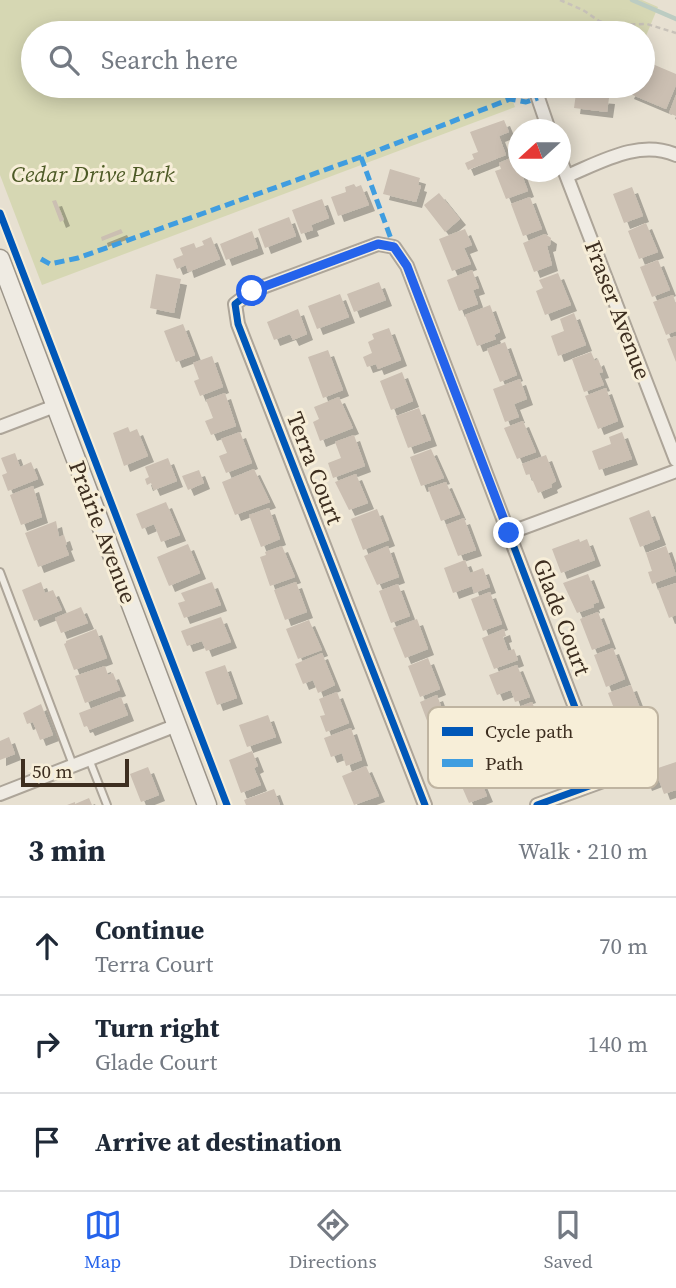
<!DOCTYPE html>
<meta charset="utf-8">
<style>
body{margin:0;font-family:"Source Serif 4",serif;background:#f2f2f3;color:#1f2937}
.compass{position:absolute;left:508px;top:119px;width:63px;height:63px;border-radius:50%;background:#fff;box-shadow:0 4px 18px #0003;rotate:249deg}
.scale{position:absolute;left:21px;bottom:18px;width:108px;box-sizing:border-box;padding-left:7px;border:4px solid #3d2e20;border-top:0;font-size:19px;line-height:24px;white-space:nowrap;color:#3d2e20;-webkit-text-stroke:5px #f7eed8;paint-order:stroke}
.stop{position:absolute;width:21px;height:21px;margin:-16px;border:5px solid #2563eb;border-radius:50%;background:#fff}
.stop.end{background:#2563eb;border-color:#fff;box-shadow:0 2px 7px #0008}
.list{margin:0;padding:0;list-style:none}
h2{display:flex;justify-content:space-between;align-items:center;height:91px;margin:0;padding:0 28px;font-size:30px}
h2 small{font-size:23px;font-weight:400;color:#747a83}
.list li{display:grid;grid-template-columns:46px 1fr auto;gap:21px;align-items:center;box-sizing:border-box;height:98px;padding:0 28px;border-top:2px solid #e0e1e3}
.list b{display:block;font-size:26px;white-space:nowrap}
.list p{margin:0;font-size:23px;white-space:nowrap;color:#747a83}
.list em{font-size:23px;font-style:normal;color:#747a83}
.icon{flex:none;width:38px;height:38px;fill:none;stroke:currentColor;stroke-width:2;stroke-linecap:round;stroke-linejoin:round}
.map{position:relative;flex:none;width:676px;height:805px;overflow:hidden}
.search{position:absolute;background:#fff;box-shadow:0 4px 18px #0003;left:21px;right:21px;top:21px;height:77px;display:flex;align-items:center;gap:18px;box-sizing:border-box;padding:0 24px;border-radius:38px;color:#747a83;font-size:26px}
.sheet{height:385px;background:#fff}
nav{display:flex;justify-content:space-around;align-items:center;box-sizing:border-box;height:98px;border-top:2px solid #e0e1e3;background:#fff;font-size:19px;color:#747a83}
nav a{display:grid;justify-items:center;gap:4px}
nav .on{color:#2563eb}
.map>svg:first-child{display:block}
.green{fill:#d6d7b3}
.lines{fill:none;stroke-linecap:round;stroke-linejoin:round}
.stream{stroke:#bcccc2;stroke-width:4.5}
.building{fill:#cbbfb2;filter:url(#shadow)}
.lane-casing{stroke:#ada599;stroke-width:10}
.street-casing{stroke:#ada599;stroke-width:16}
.secondary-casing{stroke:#9c958a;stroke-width:21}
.path{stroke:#c8c2b9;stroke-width:2.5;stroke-dasharray:5 3.5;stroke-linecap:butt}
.lane{stroke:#efebe3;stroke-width:6}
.street{stroke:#efebe3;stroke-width:12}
.secondary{stroke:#efebe3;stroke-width:18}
.quiet{stroke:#3f9de0;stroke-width:5;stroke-dasharray:10 5;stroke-linecap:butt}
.cycleway-casing{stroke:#f7eed8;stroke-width:11}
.cycleway{stroke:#0057b8;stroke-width:7}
.route{stroke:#2563eb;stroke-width:9}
.labels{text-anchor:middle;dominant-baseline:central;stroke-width:6;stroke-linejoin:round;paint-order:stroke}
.park-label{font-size:23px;font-style:italic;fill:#4d5a26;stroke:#f7eed8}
.street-label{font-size:23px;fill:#3d2e20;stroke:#f7eed8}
.key{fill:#f7eed8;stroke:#bfb4a1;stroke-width:2}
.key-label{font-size:19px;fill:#3d2e20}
</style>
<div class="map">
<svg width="676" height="805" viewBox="0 0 676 805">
<defs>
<filter id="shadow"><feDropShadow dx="6" dy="6" stdDeviation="0" flood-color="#0004"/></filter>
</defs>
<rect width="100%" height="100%" fill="#e7e0d1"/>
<path class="green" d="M0,0h642l16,7 -15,36v-10h-610v53h479l-4,2 7,19 -473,178 -42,-110z"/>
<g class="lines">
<path class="stream" d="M632,0l44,19"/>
</g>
<path class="building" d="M643,60l33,14v11l-10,24 -38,-16 3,-7h12z
M577,86h21l-1,11 12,1 -2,14 -33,-4z
M676,95v21l-7,-3z
M504,120l5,12 -10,4 7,19 -38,15 -3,-7 9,-4 -2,-5 6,-2 -8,-20z
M515,156l3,16h3l7,19 -22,8 -11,-28 6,-2 -2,-6z
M390,169l30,9 -2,7 3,1 -5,16 -33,-8z
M354,184l2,3 5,-2 8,20 -31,11 -7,-19 15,-5 -1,-5z
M632,187l11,29 -19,7 -11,-29z
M439,193l21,26 -15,13 -21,-27z
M530,197l12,32 -19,7 -12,-32z
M322,199l7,19 -18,7 2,5 -12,4 -9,-24z
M56,200l8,20 -4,2 -8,-21z
M289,217l7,19 -31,12 -7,-19z
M646,223l12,29 -19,7 -11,-28z
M121,229l2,4 -21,8 -1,-4z
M465,229l7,16 -8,3 7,16 -19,7 -13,-32z
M252,231l6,17 -32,12 -6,-16z
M545,234l6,4 -1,7 -3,1 5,19 -18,7 -11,-29z
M211,237l9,22 -32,13 -2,-7 -9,4 -4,-10 10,-4 -3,-7 14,-5 2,5 8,-3 -2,-4z
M658,260l12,30 -18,7 -12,-30z
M472,270l7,18 -6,2 5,14 -19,7 -12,-31z
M558,273l13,32 -26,10 -9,-24 7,-3 -4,-8z
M156,274l25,5 -7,34 -24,-5z
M379,282l7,18 -32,12 -7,-18z
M340,294l9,23 -32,12 -9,-23z
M673,295l3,9v27l-10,4 -13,-33z
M490,305l10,27 -6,3 2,4 -19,7 -12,-31z
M298,309l9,25 -14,6 -3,-6 -16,6 -7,-18z
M574,313l12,32 -28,11 -7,-20 13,-5 -4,-12z
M183,324l12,31 -19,7 -12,-31z
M389,328l12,32 -23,9 -2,-5 -9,3 -4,-10 9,-4 -4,-11 6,-3 -2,-5z
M676,336v26l-9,-23z
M505,342l12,33 -17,7 -13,-33z
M328,350l15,40 -20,8 -15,-41z
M591,352l4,9 3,-2 5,13 -4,1 5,12 -20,7 -12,-33z
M212,356l11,31 -23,9 -6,-15 5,-2 -6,-16z
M402,372l11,29 -22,9 -11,-29z
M520,379l7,20 -13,5 5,13 -14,5 -12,-33z
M606,388l12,33 -20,8 -13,-33z
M225,393l11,33 -25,9 -6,-14 8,-3 -7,-18z
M339,397l14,31 -33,13 -7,-19 6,-3 -5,-12z
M419,408l12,32 -23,8 -12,-32z
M523,421l13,31 -19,7 -13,-31z
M128,427l2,5 7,-3 11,27 -24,10 -11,-33z
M240,432l12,31 -26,10 -7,-17 8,-3 -6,-14z
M622,432l10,27 -33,11 -7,-19 19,-7 -2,-7z
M354,435l11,31 -32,12 -5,-15 13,-5 -6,-16z
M431,449l13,29 -23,8 -11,-29z
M15,453l5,14 11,-5 7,17 -30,12 -6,-16 5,-2 -6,-15z
M546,455l10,26 -5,3 1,3 -14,6 -8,-19 -4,1 -4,-11z
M168,458l9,23 -23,9 -3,-7 -4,2 -2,-6 4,-2 -4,-10z
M254,469l16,33 -35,13 -13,-33z
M199,470l5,13 -16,7 -6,-14z
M356,474l12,29 -19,7 -14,-28z
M446,482l14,32 -19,7 -13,-33z
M33,486l9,31 -21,8 -11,-30z
M166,502l14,33 -19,7 -7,-18 -12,5 -6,-15z
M269,508l11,31 -19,8 -12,-32z
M377,509l12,31 -26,10 -12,-31z
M649,510l11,29 -20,8 -11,-29z
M464,518l12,32 -18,6 -12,-31z
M56,521l3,16 5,-2 3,9 -2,1 4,10 -31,12 -13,-34z
M579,539l1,3 7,-3 8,21 -34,13 -9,-24z
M188,544l12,29 -31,13 -12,-29z
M282,546l13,31 -25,9 -10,-29 6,-2 -1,-3z
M388,546l11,31 -22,8 -13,-29z
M666,546l10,29 -24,9 -4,-12 4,-1 -6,-18z
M465,560l5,13 13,-5 7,19 -16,6 -2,-7 -19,7 -9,-25z
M588,574l11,28 -6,2 1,3 -17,6 -14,-30z
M41,582l4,11 8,-3 9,20 -28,11 -12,-31z
M212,582l9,23 -37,13 -6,-15 7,-2 -4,-8z
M296,582l11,30 -22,8 -11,-30z
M676,583v32l-7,3 -11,-29z
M398,584l12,32 -19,7 -12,-32z
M490,592l12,32 -19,7 -12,-32z
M81,607l7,16 -27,10 -6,-15z
M598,612l12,31 -18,7 -12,-31z
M221,617l10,25 -25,9 -4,-10 -15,5 -6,-15z
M417,619l11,30 -23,9 -12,-30z
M309,620l13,30 -24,9 -12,-30z
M96,629l11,29 -33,12 -10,-26 2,-1v-2z
M504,629l2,7 -3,1 5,14 6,-2 4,11 -24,9 -12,-31z
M613,648l12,31 -19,8 -12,-32z
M322,653l13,32 -17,8 -5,-13 -10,4 -8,-20z
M428,658l12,31 -20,8 -12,-31z
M225,665l12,33 -20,7 -12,-33z
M517,665l13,32 -15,5 -4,-12 -14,5 -8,-20z
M105,666l3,9 5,-2 7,17 -35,13 -10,-27z
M631,685l12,31 -23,8 -12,-31z
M337,692l12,31 -23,9 -6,-16 5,-1 -6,-16z
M437,695l12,33 -17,6 -12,-32z
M121,697l7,18 -39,15 -2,-4 -3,1 -5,-14z
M532,702l12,31 -24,9 -12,-31z
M41,704l12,31 -13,5 -7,-18 -6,2 -4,-11z
M268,715l8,22 -29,10 -8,-22z
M351,728l11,32 -16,6 -4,-13 -11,4 -7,-19z
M9,737l6,17 -15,6v-19z
M252,751l6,15 -4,2 7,17 -20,8 -12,-33z
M656,762l2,6 18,-6v28l-12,4 -5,-14 -13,5 -6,-17z
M474,765l13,31 -18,7 -13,-30z
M366,766l13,30 -25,9 -12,-29z
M148,767l11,28 -18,7 -11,-28z
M274,789l6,16h-34l-2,-5z
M89,798l3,7h-25l8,-3v2z"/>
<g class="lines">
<g class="lane-casing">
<path id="lane" d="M0,572l73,193
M89,759l18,46"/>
</g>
<g class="street-casing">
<path id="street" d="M534,86l15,44
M560,159l116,301
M567,176c34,-14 72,-37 109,-21
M0,427l55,-21
M509,533l167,-62
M0,794l177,-69
M425,805l-187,-481 -3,-20 17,-13 126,-47 16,3 13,19 196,515 -66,24"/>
</g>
<g class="secondary-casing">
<path id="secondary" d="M0,259l207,546"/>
</g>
<path class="path" d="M560,0l23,10 16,11 13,4 35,-1 29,9
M540,29l19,4
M615,33l16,-7"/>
<use href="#lane" class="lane"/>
<use href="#street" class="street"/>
<use href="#secondary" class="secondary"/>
<path class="quiet" d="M361,157l33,90
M41,259l9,5 28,-6 283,-101 149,-58 16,3 12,-4"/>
<g class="cycleway-casing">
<path id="cycleway" d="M0,213l227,592
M425,805l-187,-481 -3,-20 17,-13 126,-47 16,3 13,19 196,515 -66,24"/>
</g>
<use href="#cycleway" class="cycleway"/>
</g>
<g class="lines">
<path class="route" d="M252,291l126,-47 16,3 13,19 102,267"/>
</g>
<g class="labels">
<g class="park-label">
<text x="93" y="174">Cedar Drive Park</text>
</g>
<g class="street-label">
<text transform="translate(618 310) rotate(69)">Fraser Avenue</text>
<text transform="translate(315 468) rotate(69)">Terra Court</text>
<text transform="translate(103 532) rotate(69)">Prairie Avenue</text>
<text transform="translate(562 617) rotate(69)">Glade Court</text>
</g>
</g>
<rect x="428" y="707" width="230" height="81" rx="10" class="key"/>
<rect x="442" y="727" width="31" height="9" fill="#0057b8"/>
<rect x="442" y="759" width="31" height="8" fill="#3f9de0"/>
<g class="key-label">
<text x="485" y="738">Cycle path</text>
<text x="485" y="770">Path</text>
</g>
</svg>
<svg class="compass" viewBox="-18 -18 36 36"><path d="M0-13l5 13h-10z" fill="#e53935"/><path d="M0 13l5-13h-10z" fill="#747a83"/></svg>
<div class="scale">50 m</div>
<div class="stop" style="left:252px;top:291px"></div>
<div class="stop end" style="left:509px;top:533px"></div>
<div class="search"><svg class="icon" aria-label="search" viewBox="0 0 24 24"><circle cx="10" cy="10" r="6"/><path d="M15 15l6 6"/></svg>Search here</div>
</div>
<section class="sheet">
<h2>3 min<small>Walk · 210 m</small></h2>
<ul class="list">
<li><svg class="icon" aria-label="ahead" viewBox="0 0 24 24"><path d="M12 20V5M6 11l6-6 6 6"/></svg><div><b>Continue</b><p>Terra Court</p></div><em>70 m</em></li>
<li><svg class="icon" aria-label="right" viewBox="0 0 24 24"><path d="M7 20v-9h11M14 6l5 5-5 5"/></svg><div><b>Turn right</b><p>Glade Court</p></div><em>140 m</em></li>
<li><svg class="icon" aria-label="arrive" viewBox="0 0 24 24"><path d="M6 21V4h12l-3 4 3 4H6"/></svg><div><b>Arrive at destination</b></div></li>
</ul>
</section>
<nav>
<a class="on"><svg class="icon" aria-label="map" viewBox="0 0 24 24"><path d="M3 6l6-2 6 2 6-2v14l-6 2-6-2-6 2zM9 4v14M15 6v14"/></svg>Map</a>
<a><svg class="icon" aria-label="directions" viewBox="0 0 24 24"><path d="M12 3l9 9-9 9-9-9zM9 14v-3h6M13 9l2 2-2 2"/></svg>Directions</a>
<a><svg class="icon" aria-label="saved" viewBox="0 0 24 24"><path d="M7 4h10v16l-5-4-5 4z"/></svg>Saved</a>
</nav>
